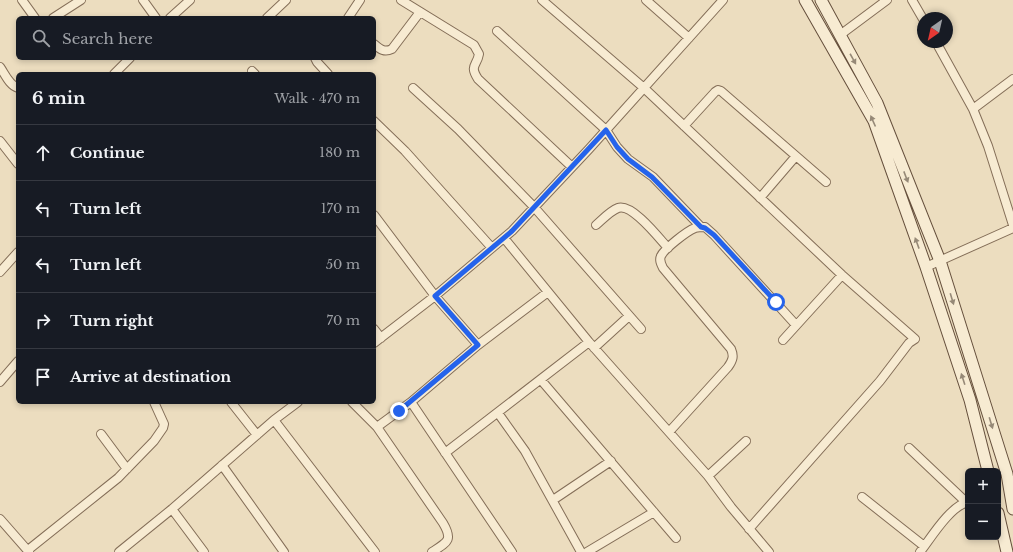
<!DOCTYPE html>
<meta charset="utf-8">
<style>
body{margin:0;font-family:"Libre Baskerville",serif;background:#20242c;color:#f1f3f6}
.controls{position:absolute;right:12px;bottom:12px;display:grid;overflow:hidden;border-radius:6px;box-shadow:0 2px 6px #0003}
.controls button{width:36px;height:36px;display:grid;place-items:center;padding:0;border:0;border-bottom:1px solid #363941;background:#171b24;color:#f1f3f6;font:20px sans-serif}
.compass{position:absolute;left:917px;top:12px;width:36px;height:36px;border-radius:50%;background:#171b24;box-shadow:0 2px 6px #0003;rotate:214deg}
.stop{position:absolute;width:12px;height:12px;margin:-9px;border:3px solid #2563eb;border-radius:50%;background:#fff}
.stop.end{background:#2563eb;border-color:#fff;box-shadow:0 1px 4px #0008}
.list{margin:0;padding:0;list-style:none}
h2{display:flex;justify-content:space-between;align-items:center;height:52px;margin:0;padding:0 16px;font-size:17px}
h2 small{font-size:13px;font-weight:400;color:#9ea1a6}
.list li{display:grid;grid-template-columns:26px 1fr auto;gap:12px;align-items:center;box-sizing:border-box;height:56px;padding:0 16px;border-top:1px solid #363941}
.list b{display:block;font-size:15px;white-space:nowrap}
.list em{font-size:13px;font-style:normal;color:#9ea1a6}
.icon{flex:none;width:22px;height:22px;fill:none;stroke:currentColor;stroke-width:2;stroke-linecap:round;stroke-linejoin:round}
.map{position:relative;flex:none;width:1013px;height:552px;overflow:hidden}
.search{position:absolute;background:#171b24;box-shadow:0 2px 6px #0003;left:16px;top:16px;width:360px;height:44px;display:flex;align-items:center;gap:10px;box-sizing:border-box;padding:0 14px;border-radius:6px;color:#9ea1a6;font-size:15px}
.panel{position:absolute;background:#171b24;box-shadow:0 2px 6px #0003;left:16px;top:72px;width:360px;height:332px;border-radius:6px}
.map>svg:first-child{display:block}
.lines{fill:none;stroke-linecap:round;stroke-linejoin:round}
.street-casing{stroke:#846e58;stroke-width:10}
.secondary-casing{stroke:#654f3c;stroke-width:13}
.street{stroke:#f7ebd2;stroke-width:8}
.secondary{stroke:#f7ebd2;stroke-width:11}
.oneway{fill:#968977}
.route{stroke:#2563eb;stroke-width:5}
</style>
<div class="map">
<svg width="1013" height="552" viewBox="0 0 1013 552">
<rect width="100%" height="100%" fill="#ecddbf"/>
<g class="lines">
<g class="street-casing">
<path id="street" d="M22,0l13,18
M143,0l13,18
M401,0l73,45 5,9c-2,12 -10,11 -1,25l94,88
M542,0l102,88 198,187 73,64 -6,4 -29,38 -131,148
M646,0l43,38
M912,0l11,19
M53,18l28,-18
M170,18l20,-18
M267,18l19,-18
M348,18l12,-18
M497,31l109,99 11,17 11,12 25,18 48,50
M840,35l47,-35
M936,42l37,67 15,37 25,79
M374,44c6,5 10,9 18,5l28,-37
M315,58l2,4 11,12
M0,67c5,7 9,18 18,21
M252,71l3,3
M114,74l16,-16
M413,88l45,41 76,78 107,122
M973,109l40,-30
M374,121l31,30 87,97
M684,126l31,-34 3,-2 3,1 105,91
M0,141l18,23
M760,198l36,-42
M374,215l61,81 43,49 -67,57
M596,225c6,-5 14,-14 22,-17 14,-5 41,30 50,40
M504,238l85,104 119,134 23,31 38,45
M926,267l87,-39
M0,272l18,-20
M374,329l7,9
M783,340l59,-65
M374,343l61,-47 77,-65 77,-82 134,-149
M478,345l70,-53
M594,348l35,-32
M541,380l135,158
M0,382l18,-21
M231,402l26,33
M352,402l25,25 34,-25 101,150
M498,413l27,38 56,101
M274,420l101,132
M377,427l66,96c10,17 5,19 -11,29
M669,432l59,-65c5,-7 6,-11 3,-18l-68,-81c-2,-4 -4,-8 -2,-12 3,-7 26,-25 34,-28 3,-1 6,-1 10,-1l9,8 82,90
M101,434l26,35
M909,448l57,54
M445,453l144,-111
M222,465l62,87
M708,476l38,-35
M862,497l62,49
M553,500l58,-39
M172,509l32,43
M0,519l29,33
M28,550l90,-72 36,-37 9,-13 1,-4 -10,-22
M119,552l53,-43 102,-89 24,-18
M587,552l67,-40
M920,552c11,-14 30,-46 48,-50"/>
</g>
<g class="secondary-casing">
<path id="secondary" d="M805,0l69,121 52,146 44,133 18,71
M821,0l56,103 63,158 67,213 6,35
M998,513l9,39"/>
</g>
<use href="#street" class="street"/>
<use href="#secondary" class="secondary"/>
</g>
<defs><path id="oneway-solid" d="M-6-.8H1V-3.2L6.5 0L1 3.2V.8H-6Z"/></defs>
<g class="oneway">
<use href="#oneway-solid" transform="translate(853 59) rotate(61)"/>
<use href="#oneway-solid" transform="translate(873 121) rotate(-114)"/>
<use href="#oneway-solid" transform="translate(906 177) rotate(69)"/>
<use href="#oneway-solid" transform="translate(917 243) rotate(-110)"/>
<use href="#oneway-solid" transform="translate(952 299) rotate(73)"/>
<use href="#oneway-solid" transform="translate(963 379) rotate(-108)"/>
<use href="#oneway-solid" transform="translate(991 423) rotate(73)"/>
</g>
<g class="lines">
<path class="route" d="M399,411l79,-66 -43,-49 77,-65 94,-101 11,17 11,12 24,18 49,50 4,1 9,7 62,67"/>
</g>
</svg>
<div class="controls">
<button>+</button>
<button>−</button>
</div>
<svg class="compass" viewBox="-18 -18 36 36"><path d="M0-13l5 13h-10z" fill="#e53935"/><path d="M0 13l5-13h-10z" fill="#9ea1a6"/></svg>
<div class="stop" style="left:776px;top:302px"></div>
<div class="stop end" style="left:399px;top:411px"></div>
<div class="search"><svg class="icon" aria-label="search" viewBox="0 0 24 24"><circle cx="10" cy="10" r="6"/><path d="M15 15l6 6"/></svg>Search here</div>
<section class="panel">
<h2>6 min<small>Walk · 470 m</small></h2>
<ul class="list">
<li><svg class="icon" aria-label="ahead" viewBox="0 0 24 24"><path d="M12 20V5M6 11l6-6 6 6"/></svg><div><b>Continue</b></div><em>180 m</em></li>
<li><svg class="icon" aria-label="left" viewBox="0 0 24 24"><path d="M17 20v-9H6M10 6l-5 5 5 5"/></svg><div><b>Turn left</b></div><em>170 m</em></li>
<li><svg class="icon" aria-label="left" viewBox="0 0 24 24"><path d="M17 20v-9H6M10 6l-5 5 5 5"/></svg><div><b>Turn left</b></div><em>50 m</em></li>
<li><svg class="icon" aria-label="right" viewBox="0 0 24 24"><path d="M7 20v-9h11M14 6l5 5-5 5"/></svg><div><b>Turn right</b></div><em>70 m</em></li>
<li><svg class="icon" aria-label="arrive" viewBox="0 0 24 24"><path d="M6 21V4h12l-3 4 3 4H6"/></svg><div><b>Arrive at destination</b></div></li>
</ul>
</section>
</div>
